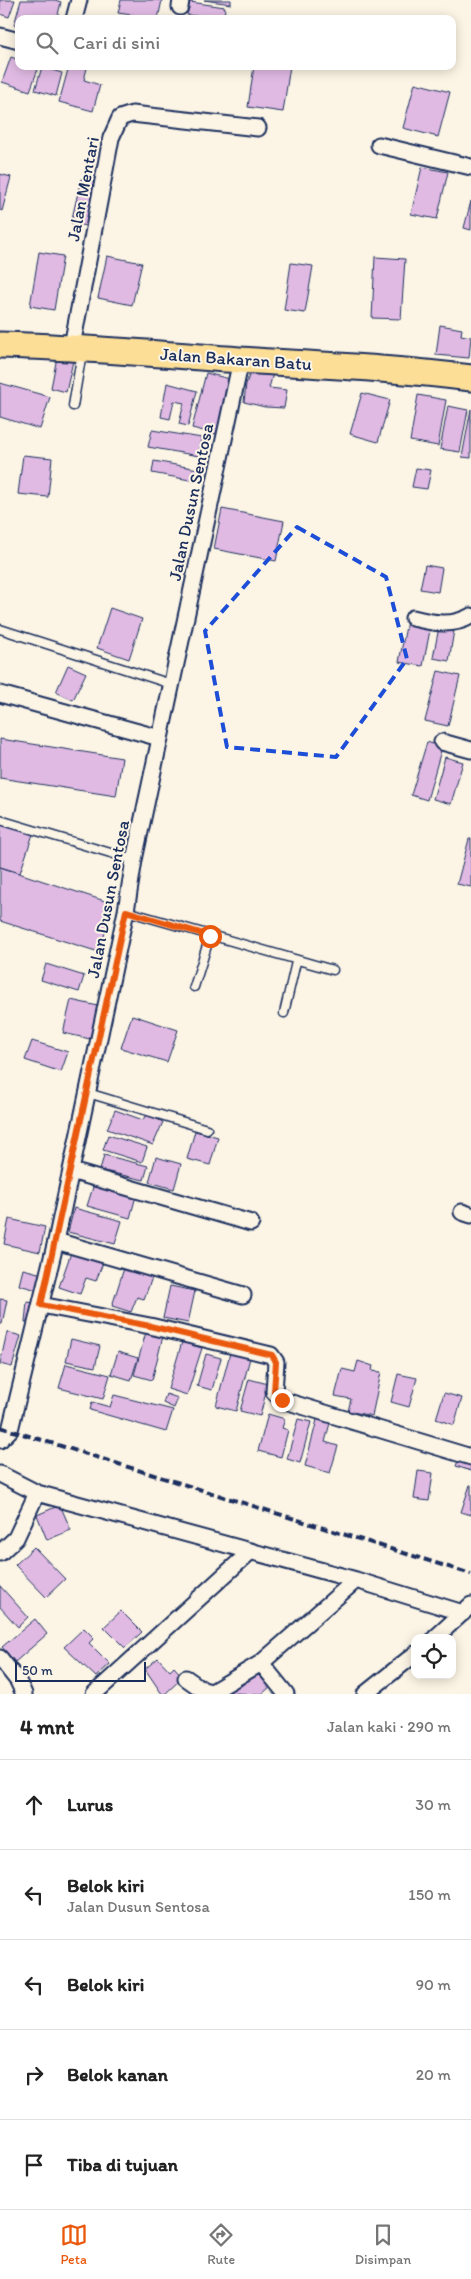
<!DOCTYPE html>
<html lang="id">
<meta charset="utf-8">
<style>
body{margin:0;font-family:Itim,sans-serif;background:#f6f6f6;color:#222}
.controls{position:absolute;right:15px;bottom:15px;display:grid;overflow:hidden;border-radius:10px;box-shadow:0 2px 12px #0003}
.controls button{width:45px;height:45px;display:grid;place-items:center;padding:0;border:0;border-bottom:1px solid #e0e0e0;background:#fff;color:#222;font:25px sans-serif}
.scale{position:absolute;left:15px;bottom:12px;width:131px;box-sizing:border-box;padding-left:5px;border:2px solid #1b2f5e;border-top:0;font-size:14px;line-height:18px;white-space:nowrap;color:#1b2f5e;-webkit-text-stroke:4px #fcf5e5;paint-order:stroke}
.stop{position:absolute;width:15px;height:15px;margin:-11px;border:4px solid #ea580c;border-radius:50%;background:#fff}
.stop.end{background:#ea580c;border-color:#fff;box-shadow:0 1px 5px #0008}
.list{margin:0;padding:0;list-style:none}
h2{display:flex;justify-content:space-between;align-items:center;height:65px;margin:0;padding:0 20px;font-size:21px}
h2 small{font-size:16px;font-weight:400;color:#767676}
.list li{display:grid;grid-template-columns:32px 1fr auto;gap:15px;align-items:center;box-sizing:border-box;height:90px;padding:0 20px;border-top:1px solid #e0e0e0}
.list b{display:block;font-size:19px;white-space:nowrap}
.list p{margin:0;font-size:16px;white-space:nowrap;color:#767676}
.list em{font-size:16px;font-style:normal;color:#767676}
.icon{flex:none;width:28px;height:28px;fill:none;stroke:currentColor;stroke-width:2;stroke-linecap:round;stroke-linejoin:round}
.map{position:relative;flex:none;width:471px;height:1694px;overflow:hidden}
.search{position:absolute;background:#fff;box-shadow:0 2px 12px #0003;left:15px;right:15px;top:15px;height:55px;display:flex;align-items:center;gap:12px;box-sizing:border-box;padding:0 18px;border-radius:10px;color:#767676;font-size:19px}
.sheet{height:515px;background:#fff}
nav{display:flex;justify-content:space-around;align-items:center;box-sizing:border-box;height:70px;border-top:1px solid #e0e0e0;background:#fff;font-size:14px;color:#767676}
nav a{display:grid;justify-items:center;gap:2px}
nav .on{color:#ea580c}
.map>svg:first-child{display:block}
.building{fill:#e0bae3;stroke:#1b2f5e}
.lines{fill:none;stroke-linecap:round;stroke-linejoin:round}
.service-casing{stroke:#1b2f5e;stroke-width:11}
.minor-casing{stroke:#1b2f5e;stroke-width:19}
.trunk-casing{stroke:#1b2f5e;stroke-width:29}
.service{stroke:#fcf5e5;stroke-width:8}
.minor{stroke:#fcf5e5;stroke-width:15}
.trunk{stroke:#fcde96;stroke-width:25}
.rail{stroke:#1b2f5e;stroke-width:4;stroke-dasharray:8 4;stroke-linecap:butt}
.route{stroke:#ea580c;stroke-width:6}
.marked{fill:none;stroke:#1d4ed8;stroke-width:4;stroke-dasharray:10 6;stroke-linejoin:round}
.labels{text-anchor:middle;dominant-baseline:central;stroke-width:4;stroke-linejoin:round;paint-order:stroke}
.street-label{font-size:18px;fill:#1b2f5e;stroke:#fcf5e5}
</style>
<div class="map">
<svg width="471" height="1694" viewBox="0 0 471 1694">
<rect width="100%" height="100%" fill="#fcf5e5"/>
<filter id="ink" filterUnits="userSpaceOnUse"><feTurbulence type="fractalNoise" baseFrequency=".02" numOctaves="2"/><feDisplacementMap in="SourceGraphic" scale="10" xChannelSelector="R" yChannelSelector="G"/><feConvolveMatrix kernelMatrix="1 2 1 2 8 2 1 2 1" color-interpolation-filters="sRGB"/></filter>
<g filter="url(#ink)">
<path class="building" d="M0,0h15l-6,17 -9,-3z
M21,0h34l6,2 -4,17h-38v8l-5,-2z
M121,0h41l-4,19 -40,-6z
M204,0h27v4z
M190,2l35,5 -1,12 -37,-4z
M11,57l8,3v6h20l-9,25 -28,-9z
M69,66l18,2 -3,12 16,5 -7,26 -34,-9z
M254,66h36l-7,46 -35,-5z
M42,67l20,6 -6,23 -21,-6z
M415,83l35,9 -12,45 -35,-9z
M422,167l26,5 -11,47 -26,-5z
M0,174l11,3 -9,34 -2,-1z
M81,179l19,4 -9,44 -20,-4z
M471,201v29l-7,-2z
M39,252l24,4 -9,54 -24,-4z
M107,256l35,7 -10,42 -34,-7z
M375,257l30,2 -4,60 -29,-1z
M291,263l22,3 -8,47 -21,-3z
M440,325l22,4 -1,6 10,2 -2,21 -33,-3z
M57,357l16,4 -7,31 -15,-4z
M253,365l21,5 -5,18 18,2 -3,18 -19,-1 -21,-5 2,-18z
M206,373l24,6 -14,55 -24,-6z
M0,383l50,14 -10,32 -40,-12z
M167,383l30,8 -9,35 -9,-2 5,-21 -10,-2 -4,18 -9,-2z
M362,393l28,7 -12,42 -28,-8z
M418,395l28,5 -8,46 -28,-5z
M448,406l20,4 -8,42 -20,-3z
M471,409v49l-9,-1z
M152,430l50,8 -3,18 -51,-9z
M23,455l29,3 -4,39 -30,-3z
M154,461l44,8 -3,12 -43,-8z
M416,468l15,2 -4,19 -15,-2z
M222,509l62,12 -8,40 -62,-12z
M425,565l17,3 -4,24 -18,-3z
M110,608l32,11 -13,40 -32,-11z
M407,621l24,4 -8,41 -24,-4z
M439,627l15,3 -5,31 -16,-3z
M68,665l18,8 -13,27 -17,-8z
M438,671l22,5 -12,50 -23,-5z
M0,739l122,19 -6,38 -116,-18z
M427,742l15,5 -15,53 -16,-5z
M445,757l18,5 -12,42 -18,-5z
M0,823l33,11 -13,39 -20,-6z
M469,839h2v48l-14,-3z
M0,867l114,37 -15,48 -99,-31z
M46,964l38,12 -5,16 -38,-12z
M71,1000l27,6 -8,33 -27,-6z
M132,1015l46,15 -11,32 -46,-14z
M32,1041l36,11 -7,20 -36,-12z
M115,1110l28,10 3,-6 17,8 -10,23 -46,-16z
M195,1131l23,6 -8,28 -23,-6z
M108,1135l39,12 -5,15 -39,-12z
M104,1155l44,11 -4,14 -44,-10z
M156,1157l25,7 -7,25 -25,-7z
M94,1184l42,12 -6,22 -43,-12z
M74,1208l48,13 -7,23 -47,-12z
M9,1219l36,8 -5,25 -36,-8z
M72,1250l32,10 -8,21 -10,-3 -6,16 -21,-7z
M125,1265l28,10 -9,24 -7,-2 -6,15 -19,-6z
M23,1269l23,6 -5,16 -22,-6z
M170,1286l25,5 -7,32 -25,-5z
M0,1299l7,1 -5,24h-2z
M27,1302l9,1 -2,20 -9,-1z
M7,1332l14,4 -9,31 -12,-3z
M146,1332l17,4 -11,44 -18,-5z
M71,1339l29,7 -5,21 -29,-6z
M182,1342l20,6 -15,47 -19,-6z
M118,1352l20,6 -7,22 -20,-6z
M230,1353l20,5 -14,53 -20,-5z
M206,1354l15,4 -9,32 -15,-4z
M358,1361l15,5 -1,5 9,1 -9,44 -24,-5 3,-12 -16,-3 7,-27 13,3z
M66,1364l44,11 -7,24 -44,-11z
M398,1374l19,4 -8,29 -18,-5z
M249,1379l19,5 -8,32 -20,-5z
M444,1393l18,5 -8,27 -18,-6z
M166,1394l12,4 -4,10 -11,-5z
M114,1395l59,15 -7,22 -76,-22 2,-8 18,5z
M268,1414l17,5 -3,9 6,2 -7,27 -23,-6z
M318,1416l13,3 -6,23 13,4 -8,27 -25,-7z
M298,1419l13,3 -11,41 -13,-4z
M460,1456l11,4v11l-15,-5z
M418,1471l15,2 -4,28 -15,-2z
M470,1485h1v30l-10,-3z
M60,1505l11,25 -24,10 -10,-25z
M34,1547l31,32 -19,18 -31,-32z
M0,1586l28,31 -10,10 -18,-20z
M121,1611l21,21 -17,16 -21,-21z
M35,1619l12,15 -32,28 -13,-15z
M84,1628l10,10 -5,5 21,21 -14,13 -32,-30z
M158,1658l12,13 4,-4 9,10 -18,17h-3l-17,-25z
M256,1673l14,14 -8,7 -35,-1 10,-9 3,3z"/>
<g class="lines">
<g class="service-casing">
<path id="service" d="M73,406l9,-54
M0,629l171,55
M0,820l134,40
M126,911l207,59
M194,987l16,-51
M284,1013l12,-51
M88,1093l119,36"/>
</g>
<g class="minor-casing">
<path id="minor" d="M180,7l1,-7
M74,19l5,-19
M0,36l19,5
M379,145l92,22
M72,346l39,-208 9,-20 12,-4 126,14
M413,618c20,5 39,9 58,-2
M0,694l160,44
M442,742l29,8
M71,1171l180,52
M462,1212l9,3
M56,1241l187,54
M41,1305l109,21 121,29 5,7 -2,30 8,8 189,57
M0,1440l10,-10 46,-189 70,-330 8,-51 107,-500
M0,1474l37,19 319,87
M0,1553l16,-15 21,-45
M435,1638l36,-33
M0,1658l18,23 6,13
M261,1663l25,31
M186,1678l17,12 9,2 49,-29 95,-83 107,33
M94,1694l157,-143
M365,1694l50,-40"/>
</g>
<g class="trunk-casing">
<path id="trunk" d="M0,345c80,2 159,9 239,15 78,5 155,8 232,18"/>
</g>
<use href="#service" class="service"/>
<use href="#minor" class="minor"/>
<use href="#trunk" class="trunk"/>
<path class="rail" d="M0,1427l471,147"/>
</g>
</g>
<g class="lines" filter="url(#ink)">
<path class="route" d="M210,936l-84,-25 -85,394 109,21 122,29 4,7 -2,30 2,4 6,4"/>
</g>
<path class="marked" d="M297,527l89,50 21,82 -71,98 -109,-10 -22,-116z"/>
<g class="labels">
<g class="street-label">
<text transform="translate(83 189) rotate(-79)">Jalan Mentari</text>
<text transform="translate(236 359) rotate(4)">Jalan Bakaran Batu</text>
<text transform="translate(191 502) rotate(-78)">Jalan Dusun Sentosa</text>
<text transform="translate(108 899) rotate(-79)">Jalan Dusun Sentosa</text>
</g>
</g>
</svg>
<div class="controls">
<button><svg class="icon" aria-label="locate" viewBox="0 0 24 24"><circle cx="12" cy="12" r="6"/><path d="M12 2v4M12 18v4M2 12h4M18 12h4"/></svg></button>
</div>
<div class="scale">50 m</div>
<div class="stop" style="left:210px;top:936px"></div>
<div class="stop end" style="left:282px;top:1400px"></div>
<div class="search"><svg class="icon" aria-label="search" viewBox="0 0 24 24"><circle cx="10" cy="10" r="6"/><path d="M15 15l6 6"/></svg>Cari di sini</div>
</div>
<section class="sheet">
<h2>4 mnt<small>Jalan kaki · 290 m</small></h2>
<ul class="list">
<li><svg class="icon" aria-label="ahead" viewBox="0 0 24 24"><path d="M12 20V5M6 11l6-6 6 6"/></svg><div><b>Lurus</b></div><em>30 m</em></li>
<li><svg class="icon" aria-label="left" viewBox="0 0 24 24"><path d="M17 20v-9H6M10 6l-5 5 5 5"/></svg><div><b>Belok kiri</b><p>Jalan Dusun Sentosa</p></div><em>150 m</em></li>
<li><svg class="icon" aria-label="left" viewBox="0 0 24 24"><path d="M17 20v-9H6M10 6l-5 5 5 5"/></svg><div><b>Belok kiri</b></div><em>90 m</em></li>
<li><svg class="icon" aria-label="right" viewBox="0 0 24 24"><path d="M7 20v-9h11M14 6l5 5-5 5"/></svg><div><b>Belok kanan</b></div><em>20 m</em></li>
<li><svg class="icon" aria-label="arrive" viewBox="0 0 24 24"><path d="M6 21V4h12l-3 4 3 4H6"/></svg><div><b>Tiba di tujuan</b></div></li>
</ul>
</section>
<nav>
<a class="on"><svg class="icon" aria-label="map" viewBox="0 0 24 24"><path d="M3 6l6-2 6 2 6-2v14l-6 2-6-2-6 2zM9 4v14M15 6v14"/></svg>Peta</a>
<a><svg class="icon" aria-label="directions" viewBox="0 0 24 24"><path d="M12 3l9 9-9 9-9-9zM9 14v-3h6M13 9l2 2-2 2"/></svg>Rute</a>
<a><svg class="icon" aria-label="saved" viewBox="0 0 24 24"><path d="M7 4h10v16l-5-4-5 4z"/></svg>Disimpan</a>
</nav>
